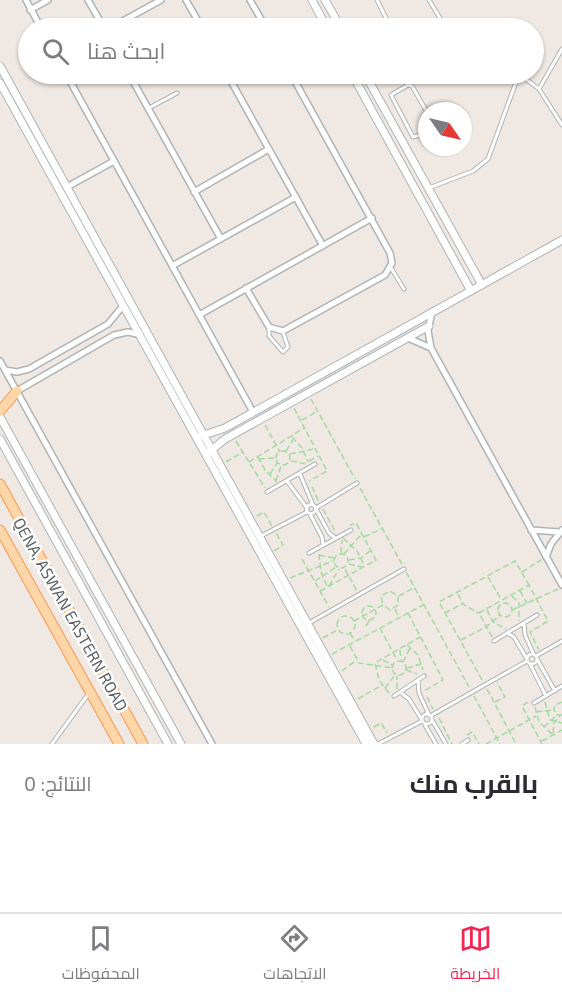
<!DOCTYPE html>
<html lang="ar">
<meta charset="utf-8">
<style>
body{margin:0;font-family:"Exo 2",Cairo,sans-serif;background:#f2f2f3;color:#2b2b33;direction:rtl}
.compass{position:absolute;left:418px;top:102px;width:54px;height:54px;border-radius:50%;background:#fff;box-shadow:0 2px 4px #0004;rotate:124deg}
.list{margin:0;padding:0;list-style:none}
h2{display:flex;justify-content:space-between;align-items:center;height:78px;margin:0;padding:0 24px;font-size:26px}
h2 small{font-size:20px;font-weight:400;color:#7c7c81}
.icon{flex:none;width:33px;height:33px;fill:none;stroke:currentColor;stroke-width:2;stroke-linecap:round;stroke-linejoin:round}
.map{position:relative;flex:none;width:562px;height:744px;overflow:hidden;direction:ltr}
.search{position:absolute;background:#fff;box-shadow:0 2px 4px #0004;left:18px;right:18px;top:18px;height:66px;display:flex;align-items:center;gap:15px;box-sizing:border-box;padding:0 21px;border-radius:33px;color:#7c7c81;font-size:22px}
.sheet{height:168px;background:#fff}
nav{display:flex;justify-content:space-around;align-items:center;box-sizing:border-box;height:84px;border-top:2px solid #e1e1e2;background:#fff;font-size:16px;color:#7c7c81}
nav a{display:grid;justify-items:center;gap:3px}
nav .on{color:#f22554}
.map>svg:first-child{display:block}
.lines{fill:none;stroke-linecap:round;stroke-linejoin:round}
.service-casing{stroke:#afb4b7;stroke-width:5}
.minor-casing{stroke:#afb4b7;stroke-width:8}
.tertiary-casing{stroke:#afb4b7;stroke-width:9}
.primary-casing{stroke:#f99752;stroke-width:11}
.path{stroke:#a3daa0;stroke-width:1.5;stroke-dasharray:6 3;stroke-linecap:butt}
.service{stroke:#fff;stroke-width:3}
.minor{stroke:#fff;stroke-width:5}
.tertiary{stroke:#fff;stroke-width:7}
.primary{stroke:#ffd6a8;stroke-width:9}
.labels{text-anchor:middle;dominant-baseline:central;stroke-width:5;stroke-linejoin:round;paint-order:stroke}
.street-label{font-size:16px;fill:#5b6265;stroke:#fff}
</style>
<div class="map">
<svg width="562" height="744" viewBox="0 0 562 744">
<rect width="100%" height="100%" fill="#efe8e3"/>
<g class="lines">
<g class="service-casing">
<path id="service" d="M377,0l14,28
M429,0l17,28
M539,89l23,-40
M149,108l28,-15
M427,112l-15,-26 -4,-1 -17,10 22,42 14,-4
M429,188l44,-17 15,-12 31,-85 20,15 23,36
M391,268l13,21
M269,327v9l14,16 5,-5 -5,-15
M300,474l13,31
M287,481l20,27
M267,492l48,-28
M306.5 509a4.5 4.5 0 1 1 9 0a4.5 4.5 0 1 1-9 0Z
M316,508l41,-25
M316,509l13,24 6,5
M310,514l12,23 1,8
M261,536l46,-24
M309,553l42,-23
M309,623l95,-54
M524,623l1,12 9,20
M507,633l7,4 13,22
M494,641l43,-26
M527 659a5 5 0 1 1 10 0a5 5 0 1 1-10 0Z
M536,656l26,-15
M537,659l18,32
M530,664l16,32
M418,680l1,13 10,22
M400,692l9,7 13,21
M394,696l30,-20
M534,703l28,-17
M422 719a5 5 0 1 1 10 0a5 5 0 1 1-10 0Z
M430,716l97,-55
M432,720l14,24
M425,725l11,19
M52,744l37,-51
M378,744l44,-23
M462,744l6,-4"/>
</g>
<g class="minor-casing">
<path id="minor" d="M26,0l15,28
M88,0l16,28
M186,0l16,28
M250,0l16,28
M30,10l18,-10
M110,28l51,-28
M66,74l187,338
M129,74l92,165
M227,74l96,172
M67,187l47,-26
M194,192l75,-43
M172,266l124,-69
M246,288l23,39 14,4 102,-56 7,-12 -2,-10 -99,-179
M432,312l-4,19 3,17 131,237
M199,315l173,-97
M408,338l23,10
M0,361l212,383
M5,370l12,2 12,-3 79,-45 14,-17
M17,391l97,-56 14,-3 9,2
M531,530l28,2
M546,557l5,-13 11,-14"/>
</g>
<g class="tertiary-casing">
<path id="tertiary" d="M312,0l15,28
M325,0l16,28
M0,66l374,678
M352,74l119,217
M365,74l117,211
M0,83l366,661
M0,417l181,327
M201,436l24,-8 337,-188
M0,439l168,305
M209,452l16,-13 204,-113"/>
</g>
<g class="primary-casing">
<path id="primary" d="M0,411l17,-20
M0,484l143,260
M0,530l119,214"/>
</g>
<path class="path" d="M311,399l44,80
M294,408l33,63 -18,10
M302,420l16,-9
M265,425l15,27
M292,437l10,11 6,14
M236,441l29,47
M286,451l7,-11
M276 458a7 7 0 1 1 14 0a7 7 0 1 1-14 0Z
M290,454l24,-5
M258,457l7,13 12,12
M259,459l16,-1
M291,461l16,3
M309,461l9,-5
M226,462l17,-10
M249,462l55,-34
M270,474l7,-11
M276,481l5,-15
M312,487l7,15
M360,488l43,78
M323,509l12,22
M257,516l7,-4 8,14
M364,537l17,-8
M343,538l14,13 7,14
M274,551l9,-6 -7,-12
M341,553l1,-13
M334 561a7 7 0 1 1 14 0a7 7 0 1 1-14 0Z
M319,554l2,18 6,14
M344,554l17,-19
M319,555l15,3
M302,559l27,48
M349,560l12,-2 9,-7
M349,564l13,3
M345,569l12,22
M406,572l63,115
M522,572l19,-12
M488,577l13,22
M290,578l43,-17
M315,581l21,-14
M329,586l10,-17
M320,591l56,-31 -20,-37 -6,2
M520,591l7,12
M458,594l5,10 15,9
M399,596l16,-9
M512,596l7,7v18
M498 610a7 7 0 1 1 14 0a7 7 0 1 1-14 0Z
M362 613a7 7 0 1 1 14 0a7 7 0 1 1-14 0Z
M395,609l4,9
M487,610l6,12 13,7
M512,610l46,-21
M408,613l35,67 -19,11
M445,613l17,-9
M337 625a9 9 0 1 1 18 0a9 9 0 1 1-18 0Z
M354,621l29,-16 7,5 8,-5v-9l-8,-5 -9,5 2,9
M366,626l3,-5
M380,628l17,32
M350,633l5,8
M492,637l-13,-24 50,-28 19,36 -18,11 9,18
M323,638l14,-8
M461,640l25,-13 14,-12
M407,645l11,10 5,15
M350,646l9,17 33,5
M400,650l1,10
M332,654l91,-49
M383,660l9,5
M392 668a7 7 0 1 1 14 0a7 7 0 1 1-14 0Z
M403,662l7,-14
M407,668l14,-4
M406,670l11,4
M342,671l15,-11
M482,680l-43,-78 76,-41 14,24
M385,688l10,-13
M397,689v-13
M487,689l29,55
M389,693l-10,-13 -4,-17 45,-26
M474,696l26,48
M427,697l6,12
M358,699l24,-14
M495,702l10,-5 -8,-15
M528,702l-6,4 20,38
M545,702l5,18 12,3
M562,702l-7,3 -1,5 3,5h5
M535,707l4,15 14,13
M536,712l16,-2
M439,718l13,26
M374,727l7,-4 6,10
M544,727l12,-11
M553,733l1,-10 6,-7
M467,735l5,-3 7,12
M542,741l20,-11
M486,744l50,-28"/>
<use href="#service" class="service"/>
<use href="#minor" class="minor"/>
<use href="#tertiary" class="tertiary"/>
<use href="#primary" class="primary"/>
</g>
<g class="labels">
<g class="street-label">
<text transform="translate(71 614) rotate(61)">QENA, ASWAN EASTERN ROAD</text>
</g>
</g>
</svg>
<svg class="compass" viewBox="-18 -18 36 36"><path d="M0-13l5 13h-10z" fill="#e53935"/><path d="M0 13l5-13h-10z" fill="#7c7c81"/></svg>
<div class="search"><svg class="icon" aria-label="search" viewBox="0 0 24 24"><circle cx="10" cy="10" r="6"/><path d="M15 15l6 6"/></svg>ابحث هنا</div>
</div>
<section class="sheet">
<h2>بالقرب منك<small>النتائج: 0</small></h2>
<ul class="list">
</ul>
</section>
<nav>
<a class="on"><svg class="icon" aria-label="map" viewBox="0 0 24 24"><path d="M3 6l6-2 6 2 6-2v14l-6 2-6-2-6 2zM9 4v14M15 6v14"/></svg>الخريطة</a>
<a><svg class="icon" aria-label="directions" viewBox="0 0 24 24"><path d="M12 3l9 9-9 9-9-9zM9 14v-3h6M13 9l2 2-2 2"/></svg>الاتجاهات</a>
<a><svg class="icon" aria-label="saved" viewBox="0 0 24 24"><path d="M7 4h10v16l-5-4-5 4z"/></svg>المحفوظات</a>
</nav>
